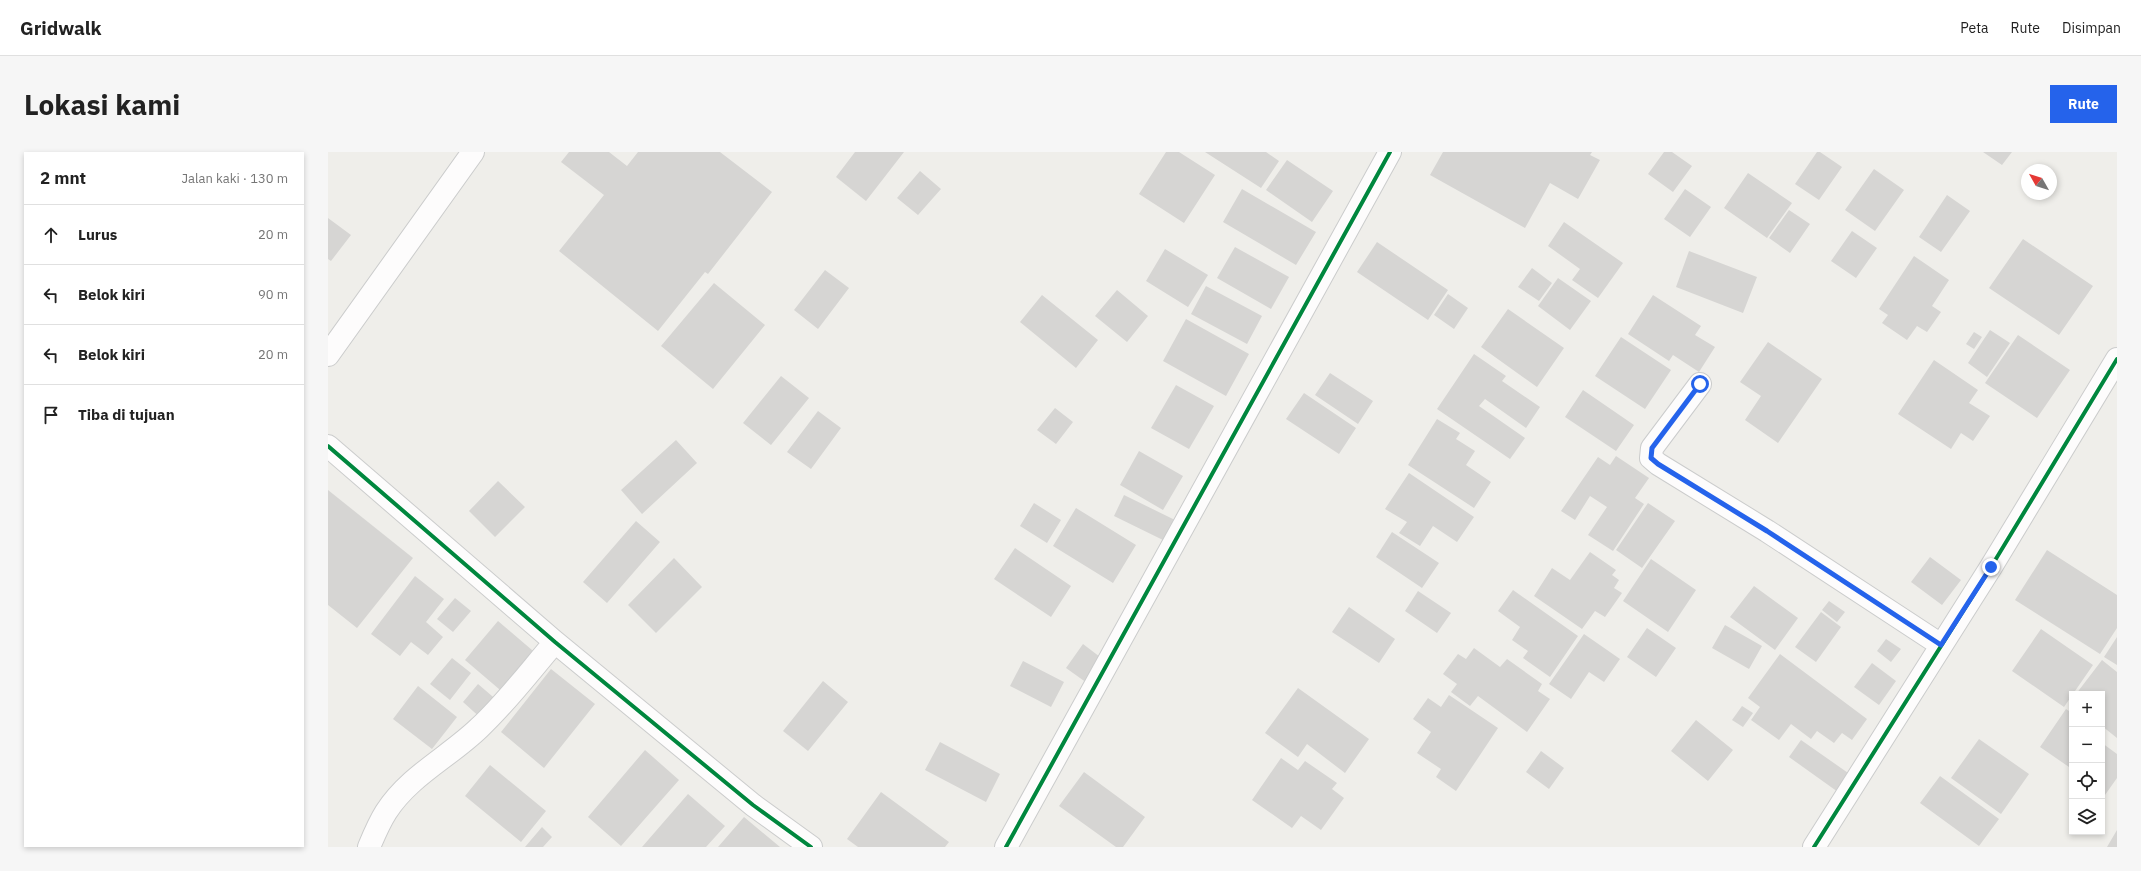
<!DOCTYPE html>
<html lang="id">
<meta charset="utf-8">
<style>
body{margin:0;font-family:"IBM Plex Sans",sans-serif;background:#f6f6f6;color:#222}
.controls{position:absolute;right:12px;bottom:12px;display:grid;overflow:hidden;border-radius:0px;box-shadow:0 2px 6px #0003}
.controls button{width:36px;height:36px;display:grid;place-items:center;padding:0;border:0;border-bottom:1px solid #e0e0e0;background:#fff;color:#222;font:20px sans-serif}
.compass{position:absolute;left:1693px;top:12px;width:36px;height:36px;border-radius:50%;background:#fff;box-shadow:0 2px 6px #0003;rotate:309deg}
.stop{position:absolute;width:12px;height:12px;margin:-9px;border:3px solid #2563eb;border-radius:50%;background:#fff}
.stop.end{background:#2563eb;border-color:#fff;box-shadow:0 1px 4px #0008}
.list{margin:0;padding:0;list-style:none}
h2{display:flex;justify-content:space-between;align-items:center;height:52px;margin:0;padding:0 16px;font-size:17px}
h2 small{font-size:13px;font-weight:400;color:#767676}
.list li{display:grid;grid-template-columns:26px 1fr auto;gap:12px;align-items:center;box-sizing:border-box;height:60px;padding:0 16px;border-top:1px solid #e0e0e0}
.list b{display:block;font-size:15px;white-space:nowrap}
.list em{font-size:13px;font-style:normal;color:#767676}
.icon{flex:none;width:22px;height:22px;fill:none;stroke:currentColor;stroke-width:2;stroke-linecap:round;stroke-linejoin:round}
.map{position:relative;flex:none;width:1789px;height:695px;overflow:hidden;border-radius:0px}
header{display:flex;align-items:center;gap:24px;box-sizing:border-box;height:56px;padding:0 20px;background:#fff;border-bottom:1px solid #e0e0e0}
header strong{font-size:19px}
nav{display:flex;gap:22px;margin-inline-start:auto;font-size:14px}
.intro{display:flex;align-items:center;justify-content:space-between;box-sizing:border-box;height:96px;padding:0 24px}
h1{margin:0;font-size:28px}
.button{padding:10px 18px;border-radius:0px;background:#2563eb;color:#fff;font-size:14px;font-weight:700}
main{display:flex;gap:24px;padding:0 24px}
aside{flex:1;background:#fff;border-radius:0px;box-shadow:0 2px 6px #0003}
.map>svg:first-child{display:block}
.building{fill:#d6d5d3}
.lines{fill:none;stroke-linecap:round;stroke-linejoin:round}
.minor-casing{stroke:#cbcccc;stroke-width:24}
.minor{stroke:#fdfcfc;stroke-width:22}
.cycleway-casing{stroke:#fff;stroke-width:6}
.cycleway{stroke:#00873e;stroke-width:4}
.route{stroke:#2563eb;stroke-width:5}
</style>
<header>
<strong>Gridwalk</strong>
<nav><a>Peta</a><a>Rute</a><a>Disimpan</a></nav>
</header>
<div class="intro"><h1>Lokasi kami</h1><a class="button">Rute</a></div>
<main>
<aside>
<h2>2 mnt<small>Jalan kaki · 130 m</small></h2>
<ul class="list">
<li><svg class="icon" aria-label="ahead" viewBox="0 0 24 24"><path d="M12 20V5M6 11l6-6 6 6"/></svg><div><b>Lurus</b></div><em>20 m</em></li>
<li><svg class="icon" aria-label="left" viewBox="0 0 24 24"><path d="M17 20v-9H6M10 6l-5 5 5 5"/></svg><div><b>Belok kiri</b></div><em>90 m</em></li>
<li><svg class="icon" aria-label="left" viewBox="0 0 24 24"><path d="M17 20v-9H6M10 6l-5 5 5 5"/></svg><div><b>Belok kiri</b></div><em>20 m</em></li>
<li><svg class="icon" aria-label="arrive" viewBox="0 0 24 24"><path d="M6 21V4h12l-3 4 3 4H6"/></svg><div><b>Tiba di tujuan</b></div></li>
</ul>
</aside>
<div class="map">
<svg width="1789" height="695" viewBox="0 0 1789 695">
<rect width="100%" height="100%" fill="#efeeea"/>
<path class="building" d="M241,0h40l18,14 11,-14h82l52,40 -64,82 -3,-2 -47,59 -99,-80 45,-56 -43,-33z
M527,0h49l-38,49 -30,-24z
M838,0h13l36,23 -31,48 -45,-29z
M877,0h61l13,9 -18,27z
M1115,0h149l-2,3 10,5 -22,39 -28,-16 -25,45 -95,-53z
M1336,0h8l20,14 -19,26 -25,-18z
M1489,0h3l22,15 -23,33 -24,-16z
M1655,0h29l-10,13z
M959,8l46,31 -21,31 -46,-32z
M1546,17l30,21 -29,41 -30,-21z
M592,19l21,18 -23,26 -21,-17z
M1420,21l44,30 -25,35 -43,-30z
M914,37l74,43 -20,33 -73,-43z
M1357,37l26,18 -21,30 -26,-18z
M1619,43l23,16 -29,41 -22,-15z
M1461,58l21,14 -20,29 -21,-15z
M0,66l23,17 -20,26 -3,-2z
M1236,70l59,41 -25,35 -26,-18 8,-11 -32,-23z
M1524,79l25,17 -21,30 -25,-17z
M1695,87l70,47 -34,49 -70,-47z
M1049,90l71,48 -20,30 -71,-48z
M907,95l54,30 -18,32 -54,-31z
M837,97l43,26 -20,32 -42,-26z
M1361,99l68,26 -14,36 -67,-26z
M1586,104l35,24 -17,26 9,6 -14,20 -10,-6 -10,14 -25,-17 6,-8 -9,-6z
M1204,116l20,15 -13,18 -21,-14z
M497,118l24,18 -31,41 -24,-19z
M1230,126l33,23 -21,29 -32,-24z
M386,131l51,42 -52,64 -52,-43z
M878,134l56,30 -15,28 -56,-30z
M789,138l31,26 -21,26 -32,-26z
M1120,142l20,14 -14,21 -20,-14z
M714,143l56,45 -22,28 -56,-46z
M1325,143l48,31 -6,9 20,12 -16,25 -26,-17 -4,6 -41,-27z
M1180,157l56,39 -27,39 -56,-40z
M858,167l63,35 -23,42 -63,-35z
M1662,178l20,13 -23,34 -19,-14z
M1646,180l8,5 -8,12 -8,-5z
M1690,183l52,35 -33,48 -52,-35z
M1293,185l50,33 -26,39 -50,-33z
M1440,190l54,37 -44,64 -33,-23 16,-24 -21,-14z
M1146,202l32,22 -4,5 38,26 -14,21 -41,-29 -6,7 46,32 -15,21 -73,-50z
M1606,208l44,30 -9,13 21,13 -17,25 -12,-8 -10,16 -53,-35z
M1002,221l43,28 -15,23 -43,-29z
M453,224l28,22 -38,47 -28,-22z
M848,233l38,21 -25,43 -38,-21z
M1255,238l51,35 -18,26 -51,-34z
M976,241l52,35 -17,26 -53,-35z
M727,256l18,14 -17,22 -19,-14z
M490,259l23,17 -30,41 -24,-17z
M1109,267l23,14 -4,6 19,12 -9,14 25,17 -17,26 -66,-43z
M348,288l21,23 -55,51 -21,-24z
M811,299l44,25 -20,34 -43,-25z
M1288,304l33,22 -14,20 9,6 -31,47 -25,-16 19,-28 -17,-11 -15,24 -14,-9 37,-54 12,8z
M1081,321l65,44 -17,25 -24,-16 -13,20 -21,-13 8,-11 -22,-13z
M170,329l27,26 -30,30 -26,-26z
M0,338l85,68 -56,70 -29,-23z
M796,343l51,25 -10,21 -51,-25z
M706,351l27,17 -14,23 -27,-17z
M1320,351l27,18 -33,47 -26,-18z
M748,356l60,37 -23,38 -60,-37z
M308,369l24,21 -53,61 -24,-21z
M1064,380l47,31 -17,25 -46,-31z
M687,396l56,38 -20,31 -57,-38z
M1719,398l70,45v33l-17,26 -85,-54z
M1262,400l26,18 -4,5 7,5 -5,8 8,5 -17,24 -10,-6 -13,18 -48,-33 18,-28 18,12z
M1602,405l31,23 -19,25 -31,-23z
M346,406l28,29 -46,46 -28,-28z
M1323,407l45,31 -28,42 -45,-31z
M87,424l29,23 -18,23 17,15 -15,18 -17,-13 -11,14 -29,-22z
M1426,434l44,32 -23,32 -45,-33z
M1185,438l65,46 -28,41 -27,-19 5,-7 -16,-11 8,-13 -22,-16z
M1090,439l33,22 -14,20 -32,-22z
M127,446l16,13 -18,21 -16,-13z
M1501,449l16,11 -8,10 -15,-12z
M1021,455l46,32 -16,24 -47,-31z
M1493,460l20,15 -25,35 -21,-15z
M170,469l41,35 -33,39 -41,-35z
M1397,473l37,21 -13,23 -37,-21z
M1319,476l29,20 -20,29 -29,-20z
M1713,477l52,36 -29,42 -52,-36z
M1256,482l36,25 -16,23 -15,-10 -18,27 -22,-15z
M1789,485v28l-13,-8z
M1558,487l15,10 -10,13 -14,-11z
M755,492l21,16 -17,23 -21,-15z
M1146,496l26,19 7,-8 35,25 -4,7 12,8 -23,33 -49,-36 -8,10 -19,-14 6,-8 -14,-10 15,-20 8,5z
M1452,502l87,65 -15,21 -10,-7 -8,10 -17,-12 -6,8 -20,-15 -12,16 -28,-20 9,-13 -12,-9z
M124,506l19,15 -21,27 -20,-16z
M1774,508l15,12v66l-15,-12v-32h-26z
M695,509l41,21 -13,25 -41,-21z
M1544,511l24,18 -17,24 -25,-18z
M223,517l44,35 -51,64 -43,-36z
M495,529l25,21 -40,49 -25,-20z
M150,532l21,18 -16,18 -20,-18z
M90,534l39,31 -25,32 -39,-30z
M970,536l71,51 -24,34 -38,-29 -9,13 -33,-24z
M1121,543l49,33 -42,63 -20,-14 5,-8 -24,-16 14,-21 -18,-13 15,-21 13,9z
M1414,554l11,7 -10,14 -11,-7z
M1738,557l6,4v50l-3,4 -29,-20z
M1368,568l37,30 -25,31 -37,-30z
M1651,587l50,35 -28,40 -50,-36z
M1473,588l50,35 -13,17 -49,-35z
M612,590l60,32 -14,28 -61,-32z
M1774,591l15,11v24l-12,17 -3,-2z
M317,598l34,30 -58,66 -33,-29z
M1213,599l23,17 -15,21 -23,-17z
M953,606l17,12 7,-9 32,22 -5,6 12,9 -23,32 -20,-14 -9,12 -40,-28z
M162,613l56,46 -25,31 -56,-46z
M756,620l61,45 -22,30h-7l-57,-41z
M1612,624l59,43 -20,27 -59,-43z
M553,640l68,50 -4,5h-87l-11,-8z
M360,642l37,32 -19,21h-64z
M416,665l36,30h-62z
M214,675l10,10 -9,10h-18z
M1789,678v17h-10z"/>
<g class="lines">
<g class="minor-casing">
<path id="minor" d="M0,203l145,-203
M1372,232l-48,64 -1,10 7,6 109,67 174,114
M0,294l227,196 198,163 58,42
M41,695c5,-12 10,-24 17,-35 23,-36 63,-55 93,-84 28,-26 51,-57 76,-86
M678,695l384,-695
M1486,695l177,-280 126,-208"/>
</g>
<use href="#minor" class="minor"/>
<g class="cycleway-casing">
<path id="cycleway" d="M0,294l227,196 198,163 58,42
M678,695l384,-695
M1486,695l177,-280 126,-208"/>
</g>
<use href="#cycleway" class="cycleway"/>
</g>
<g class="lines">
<path class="route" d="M1372,232l-48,64 -1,10 7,6 109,67 174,114 50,-78"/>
</g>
</svg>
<div class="controls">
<button>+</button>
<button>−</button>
<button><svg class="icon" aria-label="locate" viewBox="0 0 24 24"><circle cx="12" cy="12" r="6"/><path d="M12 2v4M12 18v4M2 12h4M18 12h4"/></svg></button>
<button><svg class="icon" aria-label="layers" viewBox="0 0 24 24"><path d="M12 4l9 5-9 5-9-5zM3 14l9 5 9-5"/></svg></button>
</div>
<svg class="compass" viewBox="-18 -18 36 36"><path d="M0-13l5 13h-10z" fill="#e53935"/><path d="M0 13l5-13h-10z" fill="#767676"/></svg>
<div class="stop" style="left:1372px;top:232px"></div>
<div class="stop end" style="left:1663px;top:415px"></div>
</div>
</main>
